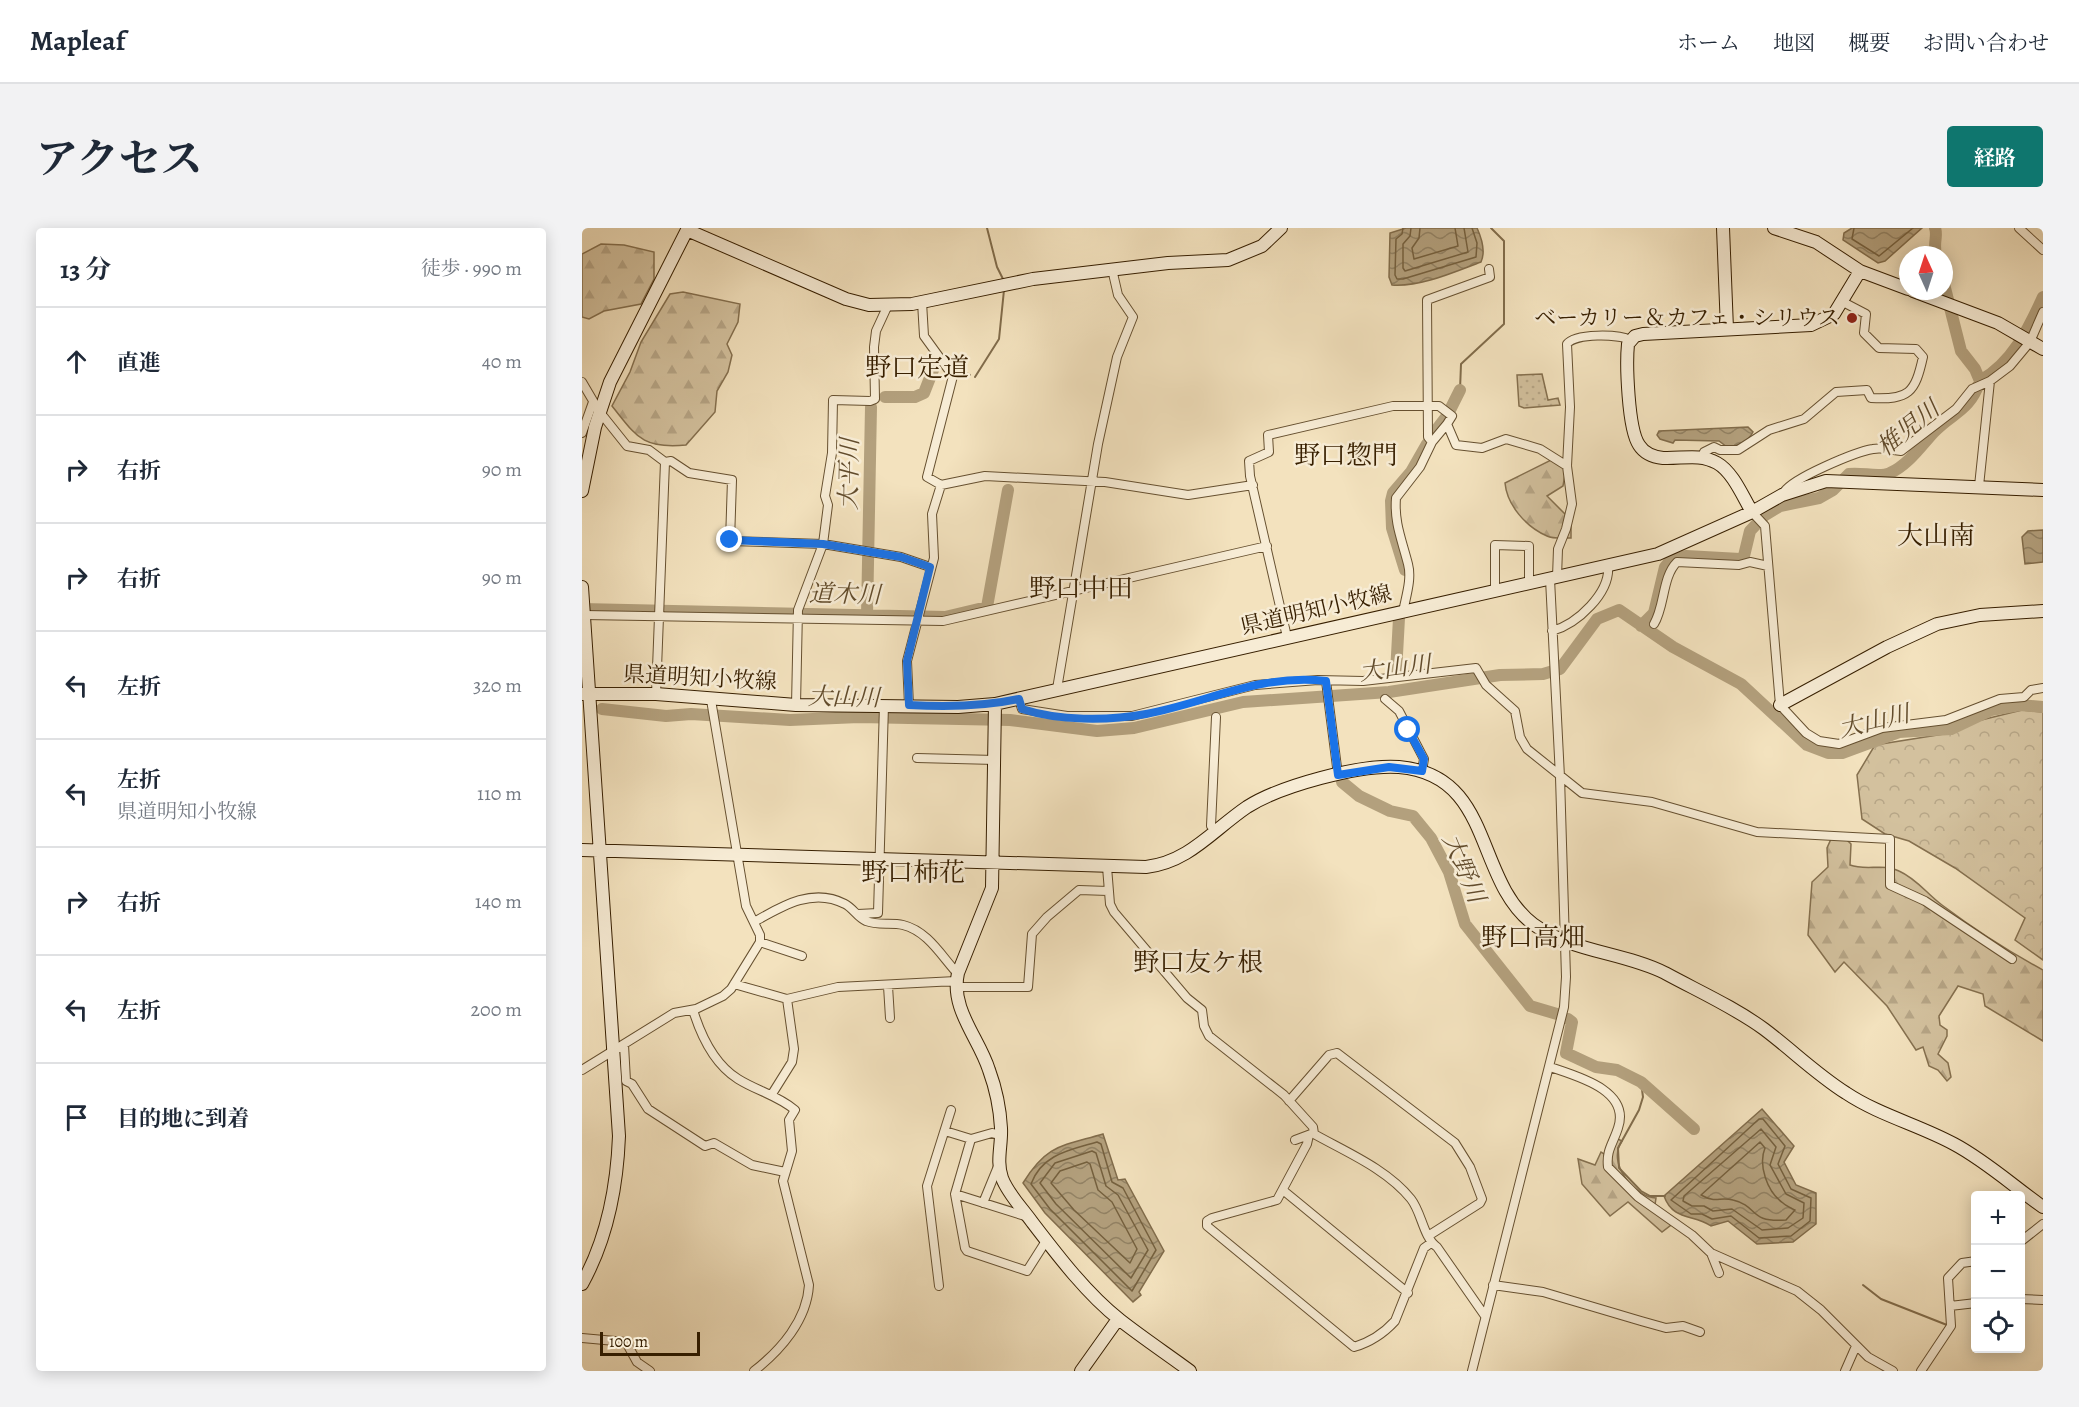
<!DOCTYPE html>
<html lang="ja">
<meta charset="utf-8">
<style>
body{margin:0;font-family:Alegreya,"Noto Serif JP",serif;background:#f2f2f3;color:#1f2937}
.controls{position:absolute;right:18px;bottom:18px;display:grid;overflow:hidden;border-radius:6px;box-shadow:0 3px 15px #0003}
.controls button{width:54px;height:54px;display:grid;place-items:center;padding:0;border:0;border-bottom:2px solid #e0e1e3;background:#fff;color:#1f2937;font:30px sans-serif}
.compass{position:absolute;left:1317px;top:18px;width:54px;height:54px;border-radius:50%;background:#fff;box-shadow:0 3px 15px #0003;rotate:357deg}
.scale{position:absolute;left:18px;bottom:15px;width:100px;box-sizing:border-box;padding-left:6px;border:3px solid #371f00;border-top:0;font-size:16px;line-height:21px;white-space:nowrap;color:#371f00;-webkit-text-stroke:4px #f7ecd5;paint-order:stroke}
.stop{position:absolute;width:18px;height:18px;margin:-14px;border:4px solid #1a73e8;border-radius:50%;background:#fff}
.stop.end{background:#1a73e8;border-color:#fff;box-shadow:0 2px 6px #0008}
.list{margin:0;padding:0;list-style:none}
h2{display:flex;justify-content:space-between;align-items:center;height:78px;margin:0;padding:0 24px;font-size:26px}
h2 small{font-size:20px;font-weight:400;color:#747a83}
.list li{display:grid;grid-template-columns:39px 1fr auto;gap:18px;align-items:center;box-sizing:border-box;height:108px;padding:0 24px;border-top:2px solid #e0e1e3}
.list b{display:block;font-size:22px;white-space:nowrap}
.list p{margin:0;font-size:20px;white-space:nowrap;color:#747a83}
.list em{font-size:20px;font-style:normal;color:#747a83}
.icon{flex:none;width:33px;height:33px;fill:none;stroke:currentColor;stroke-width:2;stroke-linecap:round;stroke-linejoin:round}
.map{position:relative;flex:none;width:1461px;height:1143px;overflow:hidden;border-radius:6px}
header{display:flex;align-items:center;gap:36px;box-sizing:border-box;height:84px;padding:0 30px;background:#fff;border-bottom:2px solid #e0e1e3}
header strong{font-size:28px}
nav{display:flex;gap:33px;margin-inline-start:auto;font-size:21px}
.intro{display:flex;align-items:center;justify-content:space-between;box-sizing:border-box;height:144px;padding:0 36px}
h1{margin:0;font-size:42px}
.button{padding:15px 27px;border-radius:6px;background:#0f766e;color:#fff;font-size:21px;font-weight:700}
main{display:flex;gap:36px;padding:0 36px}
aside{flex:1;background:#fff;border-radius:6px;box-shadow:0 3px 15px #0003}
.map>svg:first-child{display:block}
.grass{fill:url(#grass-dots);stroke:#85704f;stroke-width:1.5}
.forest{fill:url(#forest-firs);stroke:#85704f;stroke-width:1.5}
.park{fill:url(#park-crowns);stroke:#85704f;stroke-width:1.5}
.water{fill:url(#water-waves);stroke:#816c4b;stroke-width:1.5}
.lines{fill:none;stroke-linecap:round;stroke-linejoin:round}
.shore{stroke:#75603e;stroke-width:1.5}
.stream{stroke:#816c4b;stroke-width:2}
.river{stroke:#b3a07d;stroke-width:12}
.street-casing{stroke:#665030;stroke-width:10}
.secondary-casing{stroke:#371f00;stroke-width:14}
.street{stroke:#f7ecd5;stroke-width:8}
.secondary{stroke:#f7ecd5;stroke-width:12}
.route{stroke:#1a73e8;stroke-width:8}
.poi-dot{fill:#8f2418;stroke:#f7ecd5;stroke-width:2}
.labels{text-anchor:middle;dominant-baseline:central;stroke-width:5;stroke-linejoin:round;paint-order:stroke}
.poi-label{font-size:22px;fill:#371f00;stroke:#f7ecd5;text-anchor:end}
.street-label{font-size:22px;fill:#371f00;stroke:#f7ecd5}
.water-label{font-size:24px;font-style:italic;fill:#624c2c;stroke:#f7ecd5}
.quarter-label{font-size:26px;fill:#371f00;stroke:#f7ecd5}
</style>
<header>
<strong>Mapleaf</strong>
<nav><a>ホーム</a><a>地図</a><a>概要</a><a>お問い合わせ</a></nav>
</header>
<div class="intro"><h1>アクセス</h1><a class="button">経路</a></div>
<main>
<aside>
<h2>13 分<small>徒歩 · 990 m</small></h2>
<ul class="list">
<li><svg class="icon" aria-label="ahead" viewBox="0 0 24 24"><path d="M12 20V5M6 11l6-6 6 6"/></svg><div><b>直進</b></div><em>40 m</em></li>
<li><svg class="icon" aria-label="right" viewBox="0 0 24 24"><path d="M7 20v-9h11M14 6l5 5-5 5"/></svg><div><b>右折</b></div><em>90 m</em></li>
<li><svg class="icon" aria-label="right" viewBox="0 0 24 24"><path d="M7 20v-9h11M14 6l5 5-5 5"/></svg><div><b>右折</b></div><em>90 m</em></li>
<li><svg class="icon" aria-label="left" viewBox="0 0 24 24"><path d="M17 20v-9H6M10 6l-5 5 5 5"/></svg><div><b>左折</b></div><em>320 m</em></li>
<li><svg class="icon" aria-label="left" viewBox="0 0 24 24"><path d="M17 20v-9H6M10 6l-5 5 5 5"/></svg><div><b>左折</b><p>県道明知小牧線</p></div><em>110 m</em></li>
<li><svg class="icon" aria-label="right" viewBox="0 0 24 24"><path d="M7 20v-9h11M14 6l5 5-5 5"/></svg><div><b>右折</b></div><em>140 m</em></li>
<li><svg class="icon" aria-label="left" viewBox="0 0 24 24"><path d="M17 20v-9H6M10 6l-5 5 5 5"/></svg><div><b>左折</b></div><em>200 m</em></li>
<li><svg class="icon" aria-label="arrive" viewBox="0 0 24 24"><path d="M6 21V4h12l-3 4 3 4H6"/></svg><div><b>目的地に到着</b></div></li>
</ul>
</aside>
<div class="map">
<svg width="1461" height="1143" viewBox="0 0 1461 1143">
<defs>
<pattern id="grass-dots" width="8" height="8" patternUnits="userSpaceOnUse" patternTransform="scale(1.5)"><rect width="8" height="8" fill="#d3c19e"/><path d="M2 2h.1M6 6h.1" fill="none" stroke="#b6a586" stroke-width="1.8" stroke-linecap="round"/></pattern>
<pattern id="forest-firs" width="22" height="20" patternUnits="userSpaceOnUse" patternTransform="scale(1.5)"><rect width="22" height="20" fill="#d3c19e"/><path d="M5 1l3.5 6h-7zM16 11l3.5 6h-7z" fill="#b6a586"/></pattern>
<pattern id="park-crowns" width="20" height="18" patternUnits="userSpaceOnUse" patternTransform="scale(1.5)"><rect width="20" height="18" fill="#d3c19e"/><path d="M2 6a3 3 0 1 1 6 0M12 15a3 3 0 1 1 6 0" fill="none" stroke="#b6a586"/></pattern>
<pattern id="water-waves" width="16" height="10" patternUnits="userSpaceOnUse" patternTransform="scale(1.5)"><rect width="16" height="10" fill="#b3a07d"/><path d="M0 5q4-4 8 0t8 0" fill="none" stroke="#928264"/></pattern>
</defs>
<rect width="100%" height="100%" fill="#f3e2be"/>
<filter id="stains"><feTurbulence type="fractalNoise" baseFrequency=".00333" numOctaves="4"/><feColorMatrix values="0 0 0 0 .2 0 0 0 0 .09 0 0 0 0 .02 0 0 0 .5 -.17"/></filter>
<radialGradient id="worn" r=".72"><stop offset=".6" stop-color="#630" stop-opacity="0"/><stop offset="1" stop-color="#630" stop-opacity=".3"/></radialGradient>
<path class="grass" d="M960,146l6,26 10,-2 2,7 -36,3 -5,-2 -2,-31z"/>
<path class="forest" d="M19,16l23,1 30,7v27l-13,25 -37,7 -15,8 -7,-2v-63z
M101,64l57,12 -2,18 -11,22 5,11 -4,17 -11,19 -2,21 -29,33c-44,4 -49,-8 -74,-39l18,-34 11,-30 29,-48z
M969,232l15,7 -3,19 -16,10 24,24v18c-7,0 -18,1 -24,-2 -21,-9 -40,-31 -42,-53z
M1249,611h15l5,5 -1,21c16,6 34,-2 49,6 18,8 28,23 43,34 32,24 66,46 101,65v71l-58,-35 -2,-12 -25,-8 -19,30 1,9 7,5v6l-9,18 10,9 3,14 -4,4 -9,-11 -9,-4 -6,-19 -7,3 -29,-44 -43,-44 -9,10 -27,-37 4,-53 16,-15 -1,-19z
M1034,910l6,3c-16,22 13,56 34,57l-1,7 16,20 -9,7 -34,-30 -18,14 -28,-32 -4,-25 17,6 6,-13 10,6z"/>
<path class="park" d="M1440,482l21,2v248l-28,-20 10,-22 -70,-50 -46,-27 -24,-7 -23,-15 -5,-44 18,-30 75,-12 19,-10z"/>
<path class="water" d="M824,0h71c5,11 9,23 4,34 -27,10 -60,25 -89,23l-3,-8 1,-44z
M1270,0h70l-37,33 -7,2 -35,-23 1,-7z
M1166,199l5,5c-6,11 -13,13 -26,15l-8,-6 -44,-1 -2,3 -13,-4 -3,-4 2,-4z
M1461,302v32l-18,2 -3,-27 6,-6z
M1180,881l32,37 -10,16 12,23 20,8v31l-23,18 -36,2 -29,-23 -17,5c-18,-12 -38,-5 -47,-30z
M521,906l15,46 7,-1 39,72 -25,41 2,3 -8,7 -88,-89 -22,-30c24,-39 39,-37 80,-49z"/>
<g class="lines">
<path class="shore" d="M821,0l-1,6 -6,5 -1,36 2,4h6l73,-22 1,-14 -5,-15
M829,0l-1,8 -7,8v24l2,3 63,-19 -4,-24
M838,0l-1,10 -7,10 2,11 44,-13 -3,-18
M1272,0l-2,11 27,17 34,-28
M1177,891h4l22,27 -7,18 13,25 20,9 -1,23 -19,15 -32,2 -28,-22 -19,3 -10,-5h-11l-20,-14z
M1179,901l15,18 -6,18 16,29 18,9 -1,15 -15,10 -26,2 -30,-21 -19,2 -9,-5h-12l-9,-5 1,-5z
M515,914l4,2 11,38 11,6 33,62 -24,41 -82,-82 -19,-25c11,-30 39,-34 66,-42z
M1178,914l5,6c-7,17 2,44 18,55 3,3 8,5 12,7l-9,10c-38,3 -27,-14 -53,-20 -14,-4 -16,4 -32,-5z
M510,923l4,2 10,33 12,9 30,55 -17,28 -75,-74 -16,-21 15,-20z
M505,934l3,2 8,26 14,12 25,47 -7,14 -56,-53 -23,-27 9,-12z"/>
<path class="stream" d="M405,0l10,39 6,12
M366,135l22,12
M351,142l9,-6
M393,149l24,-38 5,-49
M878,162l1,-26 43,-40v-83l-13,-13
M1059,854l2,15 -4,13 -21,38 1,20 22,23 9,5h15
M1281,1057l18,14 66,26"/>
<path class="river" d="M1353,0c3,8 -2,14 1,27
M1362,56l17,67 14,18 5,12
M303,169h30l9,-4 9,-23
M849,209l16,-21 13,-26
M823,342l-13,-42 -1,-27 2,-8 18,-21 16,-28
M0,381l363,8 42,-10 21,-117
M285,387l4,-208
M1059,398l13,-13 11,-46 5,-6 16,-5 54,3 4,-3 6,-25 15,-16 15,-9 39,-8 14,-8 16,-16c12,-2 31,4 41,-1 18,-8 31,-27 44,-41 19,-20 35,-20 46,-51 32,-18 48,-51 63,-84
M814,445l3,-55
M20,481l64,7 25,-2 99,6 69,-3 151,3 87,11 37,-3 109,-26 146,-10 111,-17 43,-1 17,-5 37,-50 22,-9 54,37 68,37 66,61 21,8h14l57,-21 52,-3 40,-19 29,-5 23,2
M760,554l17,14 31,15 23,5 18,22 18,34 16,52 65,82 27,8
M986,791l4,3 -6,31 30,14 21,3 24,12 53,47"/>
<g class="street-casing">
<path id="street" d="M1437,0l24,22
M340,74l2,34 29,40 -26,101 14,8 44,-9 120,6 83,13 65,-10
M0,154l17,29 28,35 22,4 16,12 -9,232
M0,205l11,-31
M850,214l15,-18 9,21 26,3 24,-9 34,10 27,17
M1120,229l2,-5 10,-5 6,3h18l31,-20 35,-11 32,-27 31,-2 4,8c38,2 44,-5 52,-41l-7,-8 -37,-1 -15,-15 2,-19 -23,-12
M83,234l6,-1 18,12 43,7 -2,61 93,3 78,13 29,10
M1397,258l11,-105
M1202,264c9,-14 71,-40 89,-43 9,-2 18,1 28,2l55,-42 16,-20 18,-8 20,-15 20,-24 13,-30
M1170,284l13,14 15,179 26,28 13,8 20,3 43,-16 64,-8 54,-21 24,-2 7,-7 12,-2
M975,349l1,-28 8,-20 6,-25 -5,-38 3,-59 -3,-63c8,-11 52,-10 63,-4
M913,363v-46l34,1v38
M821,384c3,-16 9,-33 5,-48 -6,-24 -14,-41 -12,-66l24,-31 12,-25 -4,-5 -1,-137 63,-23 -1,-8
M2,387l359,6 324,-75
M1072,396c11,-18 8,-47 23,-62l62,3 11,-3 18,4
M970,403c25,-7 59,-38 56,-66
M705,409l-37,-161 -1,-15 20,-9 -1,-17 125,-29h46l13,10 -5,8
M744,453l12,94
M475,461l41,-245 19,-87 16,-40 -15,-22 -6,-26
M437,471l3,10 45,7h65l123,-31 63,-5 45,1 113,-13 10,17 29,26 5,26 7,12 55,44 70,9 105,30 133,7v46l35,16 87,58
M803,471l14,12 25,48 -2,12
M214,477l2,-95 25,-66 5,-39 -3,-9 7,-43 1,-53 37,1 5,-2 -1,-52 2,-16 12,-26
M327,477l-2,-44 27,-103 -2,-44 9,-29
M634,489l-5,109 5,5
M335,530l78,2
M525,639l3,37 4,8 73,86 15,12 2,16 5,10 75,59 29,32 1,7c32,18 73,35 97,65 11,14 12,38 26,48l48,69
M276,686l20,-1 6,-208
M172,694c28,-16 59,-35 91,-18 8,4 13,14 21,17 12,5 25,1 37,4 25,6 39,32 55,49
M178,714l42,14
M152,756l53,15 51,-12 118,-6
M306,758l2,32
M373,759h73l4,-53 15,-17 32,-27 29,1
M111,782c8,26 21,54 45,69 19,12 39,16 57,31l-6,10 3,31 -9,30 26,104c-2,35 -28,65 -55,86
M42,817l2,36 6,3 16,25 57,37 9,-3 38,22 33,7
M968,839c26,9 81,23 68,61 -5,16 -12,22 -10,39l30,30 54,38 19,18 86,38 24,19 47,47 25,14
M0,842l92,-57 22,-4 27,-13 8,-7 29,-47v-7l-14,-29 -35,-206
M190,866l20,-32 2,-13 -7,-50
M707,873l40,-46 8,-2 118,90 15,24 12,32 -2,4 -52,33
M363,903l26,8
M418,907l-8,-2 -21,6 -16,55 10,54 2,3 60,20 19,-30
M727,907l-2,9 -30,56 -65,18 -5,3v5l147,121c17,-5 30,-14 41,-26l29,-73 7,-5
M713,912l16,-6
M702,963l124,102
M373,966l73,23
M401,975l16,-39
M1438,1014l23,-18
M1129,1025l8,20
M911,1057l50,7 98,29 25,7 17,-2 17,6
M357,1058l-12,-100 24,-76
M1438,1071l23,1
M1368,1078l26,-3
M0,1110l44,4 11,20 13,9
M890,1143l92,-364 2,-30 -6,-200 -10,-198
M1263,1143l11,-25
M1339,1143l30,-45 -3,-48 14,-15 14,-2"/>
</g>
<g class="secondary-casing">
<path id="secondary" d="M1141,0l4,101
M1192,0l42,14 44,29 48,18
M105,2l159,69 23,6 43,-1 121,-25 135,-16 60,-3 34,-14 19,-18
M1331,63l85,32 45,26
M0,263l13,-64 15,-45 78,-154
M1170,284c-9,-15 -19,-40 -35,-49 -18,-10 -35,-4 -54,-5 -9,-1 -19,-5 -24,-13 -11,-16 -13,-81 -11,-101l7,-8 8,-2 168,-9 23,-11 26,-43
M0,359l37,549c-2,52 -12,103 -37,148
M0,466h74l140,11 162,2 37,-3 663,-150 94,-42 30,-17 44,-14 217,9
M413,476l-3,184 -34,85c-8,36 21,65 31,97 7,19 11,39 12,58 1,17 -5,33 1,50 6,16 20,30 30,44 26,34 55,72 88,98 23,18 47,34 70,51
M1198,477l107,-58 50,-23 43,-9 63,-4
M0,622l564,17c43,-5 67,-37 101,-60 33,-21 113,-43 152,-40 95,8 75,112 134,157 38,28 90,28 132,49 33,18 69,34 99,56 28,21 52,45 82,64 33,22 73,32 108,51 32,17 59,42 89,63
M499,1143l37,-52"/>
</g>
<use href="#street" class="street"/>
<use href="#secondary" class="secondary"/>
</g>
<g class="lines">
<path class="route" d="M148,312l93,4 78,13 29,10 -23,94 2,44c37,2 73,2 110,-6l3,10c37,12 86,12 124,5 60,-11 115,-41 180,-33l12,94 51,-8 33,4 2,-12 -16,-29"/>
</g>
<circle class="poi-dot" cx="1270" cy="90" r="6"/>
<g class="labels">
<g class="poi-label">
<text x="1258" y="90">ベーカリー＆カフェ・シリウス</text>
</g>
<g class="street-label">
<text transform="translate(734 382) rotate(-13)">県道明知小牧線</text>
<text transform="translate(118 450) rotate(3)">県道明知小牧線</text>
</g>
<g class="water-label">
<text transform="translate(1326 200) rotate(-39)">椎児川</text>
<text transform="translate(267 246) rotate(-89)">大平川</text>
<text transform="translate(263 366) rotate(1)">道木川</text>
<text transform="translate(813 440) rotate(-7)">大山川</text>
<text transform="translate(262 469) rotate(1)">大山川</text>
<text transform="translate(1292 493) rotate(-13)">大山川</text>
<text transform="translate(882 640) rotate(67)">大野川</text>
</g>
<g class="quarter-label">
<text x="335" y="139">野口定道</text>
<text x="764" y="227">野口惣門</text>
<text x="1354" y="307">大山南</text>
<text x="499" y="360">野口中田</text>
<text x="331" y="644">野口柿花</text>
<text x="951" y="709">野口高畑</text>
<text x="616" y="734">野口友ケ根</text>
</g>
</g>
<rect width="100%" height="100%" filter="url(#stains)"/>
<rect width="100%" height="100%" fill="url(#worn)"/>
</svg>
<div class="controls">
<button>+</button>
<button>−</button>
<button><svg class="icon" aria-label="locate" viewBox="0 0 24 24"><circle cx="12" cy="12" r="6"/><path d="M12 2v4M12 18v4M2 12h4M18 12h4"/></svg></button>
</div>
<svg class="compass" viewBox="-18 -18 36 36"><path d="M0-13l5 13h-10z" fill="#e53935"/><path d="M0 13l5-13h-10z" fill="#747a83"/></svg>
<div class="scale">100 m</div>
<div class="stop" style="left:826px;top:502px"></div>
<div class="stop end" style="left:148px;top:312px"></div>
</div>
</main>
